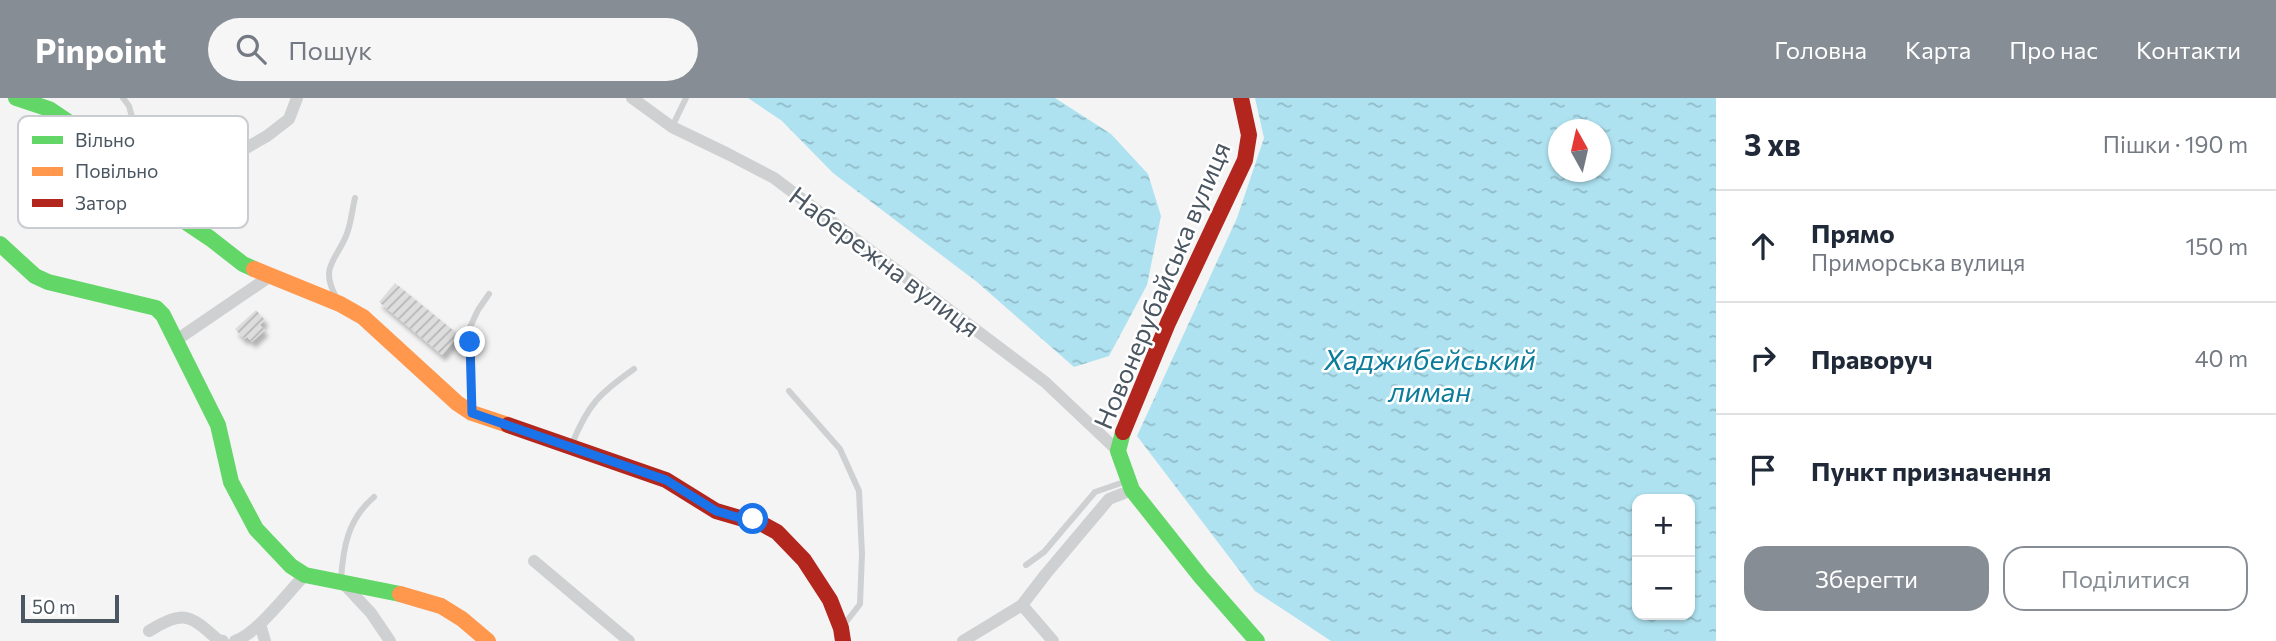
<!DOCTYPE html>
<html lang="uk">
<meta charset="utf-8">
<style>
body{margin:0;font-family:Commissioner,sans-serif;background:#f6f6f7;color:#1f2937}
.controls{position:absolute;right:21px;bottom:21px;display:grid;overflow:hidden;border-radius:14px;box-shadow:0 2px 5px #0004}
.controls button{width:63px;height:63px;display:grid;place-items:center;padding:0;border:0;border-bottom:2px solid #e0e1e3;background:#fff;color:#1f2937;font:35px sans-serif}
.compass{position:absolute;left:1548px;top:21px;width:63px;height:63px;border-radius:50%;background:#fff;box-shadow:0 2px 5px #0004;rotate:352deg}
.scale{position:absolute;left:21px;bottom:18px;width:98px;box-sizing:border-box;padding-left:7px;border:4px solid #4a5661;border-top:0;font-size:19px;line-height:24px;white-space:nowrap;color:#4a5661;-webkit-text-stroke:5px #fff;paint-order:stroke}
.stop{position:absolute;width:21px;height:21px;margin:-16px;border:5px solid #1a73e8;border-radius:50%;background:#fff}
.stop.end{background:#1a73e8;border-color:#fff;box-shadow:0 2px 7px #0008}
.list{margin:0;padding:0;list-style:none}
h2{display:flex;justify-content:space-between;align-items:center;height:91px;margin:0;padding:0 28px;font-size:30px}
h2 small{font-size:23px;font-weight:400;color:#747a83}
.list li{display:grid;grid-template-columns:46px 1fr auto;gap:21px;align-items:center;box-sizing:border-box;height:112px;padding:0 28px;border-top:2px solid #e0e1e3}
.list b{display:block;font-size:26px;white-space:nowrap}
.list p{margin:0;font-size:23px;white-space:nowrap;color:#747a83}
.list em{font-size:23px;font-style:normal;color:#747a83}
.actions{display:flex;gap:14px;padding:21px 28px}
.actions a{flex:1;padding:16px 0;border:2px solid #868d94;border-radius:21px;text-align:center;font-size:24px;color:#868d94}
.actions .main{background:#868d94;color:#fff}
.icon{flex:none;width:38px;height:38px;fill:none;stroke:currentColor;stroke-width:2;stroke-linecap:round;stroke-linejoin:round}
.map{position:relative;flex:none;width:1716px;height:543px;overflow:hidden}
header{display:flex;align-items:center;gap:42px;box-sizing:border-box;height:98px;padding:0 35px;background:#868d94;color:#fff}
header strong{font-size:33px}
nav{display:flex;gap:38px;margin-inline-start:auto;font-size:24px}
.search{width:490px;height:63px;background:#f6f6f7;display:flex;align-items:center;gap:18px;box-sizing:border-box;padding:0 24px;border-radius:38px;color:#747a83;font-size:26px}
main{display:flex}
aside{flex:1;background:#fff}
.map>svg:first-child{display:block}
.water{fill:url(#water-ripples);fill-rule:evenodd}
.building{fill:url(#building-hatch);filter:url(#shadow)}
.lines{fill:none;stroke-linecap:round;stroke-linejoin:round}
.lane{stroke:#ced0d2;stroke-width:6}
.street{stroke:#ced0d2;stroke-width:12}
.fast{stroke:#63d668;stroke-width:16}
.slow{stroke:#ff974d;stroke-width:16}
.jam{stroke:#b3261e;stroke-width:16}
.route{stroke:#1a73e8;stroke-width:9}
.labels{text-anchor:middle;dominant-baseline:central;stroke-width:5;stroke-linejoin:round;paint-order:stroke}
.street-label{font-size:26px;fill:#4a5661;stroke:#fff}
.water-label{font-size:28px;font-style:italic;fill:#0c7c9b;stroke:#fff}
.key{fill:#fff;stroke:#c9ccd0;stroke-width:2}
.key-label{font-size:19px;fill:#4a5661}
</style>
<header>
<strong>Pinpoint</strong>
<div class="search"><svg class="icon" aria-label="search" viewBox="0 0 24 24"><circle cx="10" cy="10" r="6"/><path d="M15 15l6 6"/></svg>Пошук</div>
<nav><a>Головна</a><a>Карта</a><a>Про нас</a><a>Контакти</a></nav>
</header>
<main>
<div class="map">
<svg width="1716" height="543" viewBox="0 0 1716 543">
<defs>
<pattern id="water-ripples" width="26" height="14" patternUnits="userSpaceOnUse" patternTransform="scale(1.75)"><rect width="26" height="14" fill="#aee2f0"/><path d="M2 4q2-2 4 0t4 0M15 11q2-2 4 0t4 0" fill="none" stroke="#90bac6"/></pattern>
<pattern id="building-hatch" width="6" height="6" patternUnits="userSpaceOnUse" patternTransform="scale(1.75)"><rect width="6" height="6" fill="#ddddde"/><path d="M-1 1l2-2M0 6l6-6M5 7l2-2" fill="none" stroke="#b5b6b7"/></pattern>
<filter id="shadow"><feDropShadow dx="3.5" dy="6" stdDeviation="2" flood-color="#0004"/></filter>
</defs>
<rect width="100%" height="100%" fill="#f4f4f4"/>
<path class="water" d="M748,0h307l56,36 37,40 13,42 -14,69 -38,71 -35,11 -97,-85 -144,-109 -51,-52z
M1255,0h461v543h-385l-76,-50 -118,-155 100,-218 27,-80zM1559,32h42v42h-42zM1637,401h53v116h-53z"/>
<path class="building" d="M395,185l64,52 -17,20 -63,-53z
M256,212l9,10 -5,5 5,5 -13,12 -5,-5 -3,2 -9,-10z"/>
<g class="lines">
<path class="lane" d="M123,0l6,8 8,29
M672,29l14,-29
M336,199c-16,-30 -1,-35 10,-61 5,-11 6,-26 9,-38
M789,293l51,58 19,42 3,63 -2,50 -17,22
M472,311l-2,-82 8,-17 11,-16
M572,346c16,-40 28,-51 62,-75
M1026,467l18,-13 51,-60 32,-11
M341,482c2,-33 7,-61 33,-83"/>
<path class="street" d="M632,0l40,29 56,27 46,24 271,204 73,69
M95,42l42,-4 13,-6 41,2 23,7 20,9h12l21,-12 22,-17 8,-21
M136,87l1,-49
M175,243l94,-64
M534,463l95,80
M343,485l28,30 19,28
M1022,507l31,36
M260,526l5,17
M149,533c35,-21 40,-17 69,9l5,1
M235,543c22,-7 52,-48 70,-66
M963,543l59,-36 23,-30 64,-76 23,-9"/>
<path class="fast" d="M16,0l33,11 46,31 41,45 20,17 55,37 32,25 11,5
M0,146l35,32 13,6 108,26 7,7 55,110 13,57 25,47 35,37 14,9 95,19
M1123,334l-5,19 14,39 69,87 56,64"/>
<path class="slow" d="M254,171l86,35 23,13 94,86 15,10 36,12
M400,496l41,12 21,13 26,22"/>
<path class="jam" d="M508,327l158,55 50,31 24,7 13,1 24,13 27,28 26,40 11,28 2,13
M1123,334l45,-109 77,-163 4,-25 -8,-37"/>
</g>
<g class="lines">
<path class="route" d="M470,244l2,71 194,67 50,31 24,7 13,1"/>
</g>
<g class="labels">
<g class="street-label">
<text transform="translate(885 163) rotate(37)">Набережна вулиця</text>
<text transform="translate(1161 187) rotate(-67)">Новонерубайська вулиця</text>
</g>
<g class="water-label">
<text x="1430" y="261">Хаджибейський<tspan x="1430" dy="32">лиман</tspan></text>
</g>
</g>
<rect x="18" y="18" width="230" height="112" rx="10" class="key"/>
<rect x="32" y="38" width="31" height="8" fill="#63d668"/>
<rect x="32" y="69" width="31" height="9" fill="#ff974d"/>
<rect x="32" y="101" width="31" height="8" fill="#b3261e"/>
<g class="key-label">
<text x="75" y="49">Вільно</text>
<text x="75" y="80">Повільно</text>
<text x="75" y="112">Затор</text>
</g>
</svg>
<div class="controls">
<button>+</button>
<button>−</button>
</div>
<svg class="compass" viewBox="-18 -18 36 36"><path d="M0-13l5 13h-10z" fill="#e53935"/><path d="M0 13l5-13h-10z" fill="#747a83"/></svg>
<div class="scale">50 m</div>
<div class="stop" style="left:753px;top:421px"></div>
<div class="stop end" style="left:470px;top:244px"></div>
</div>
<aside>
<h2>3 хв<small>Пішки · 190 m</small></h2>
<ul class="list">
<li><svg class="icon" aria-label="ahead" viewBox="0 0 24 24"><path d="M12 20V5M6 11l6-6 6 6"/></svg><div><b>Прямо</b><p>Приморська вулиця</p></div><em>150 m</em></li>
<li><svg class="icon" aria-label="right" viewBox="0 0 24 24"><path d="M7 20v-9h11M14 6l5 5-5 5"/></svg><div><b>Праворуч</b></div><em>40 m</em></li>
<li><svg class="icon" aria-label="arrive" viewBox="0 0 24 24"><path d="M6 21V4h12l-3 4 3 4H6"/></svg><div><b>Пункт призначення</b></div></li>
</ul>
<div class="actions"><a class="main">Зберегти</a><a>Поділитися</a></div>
</aside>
</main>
